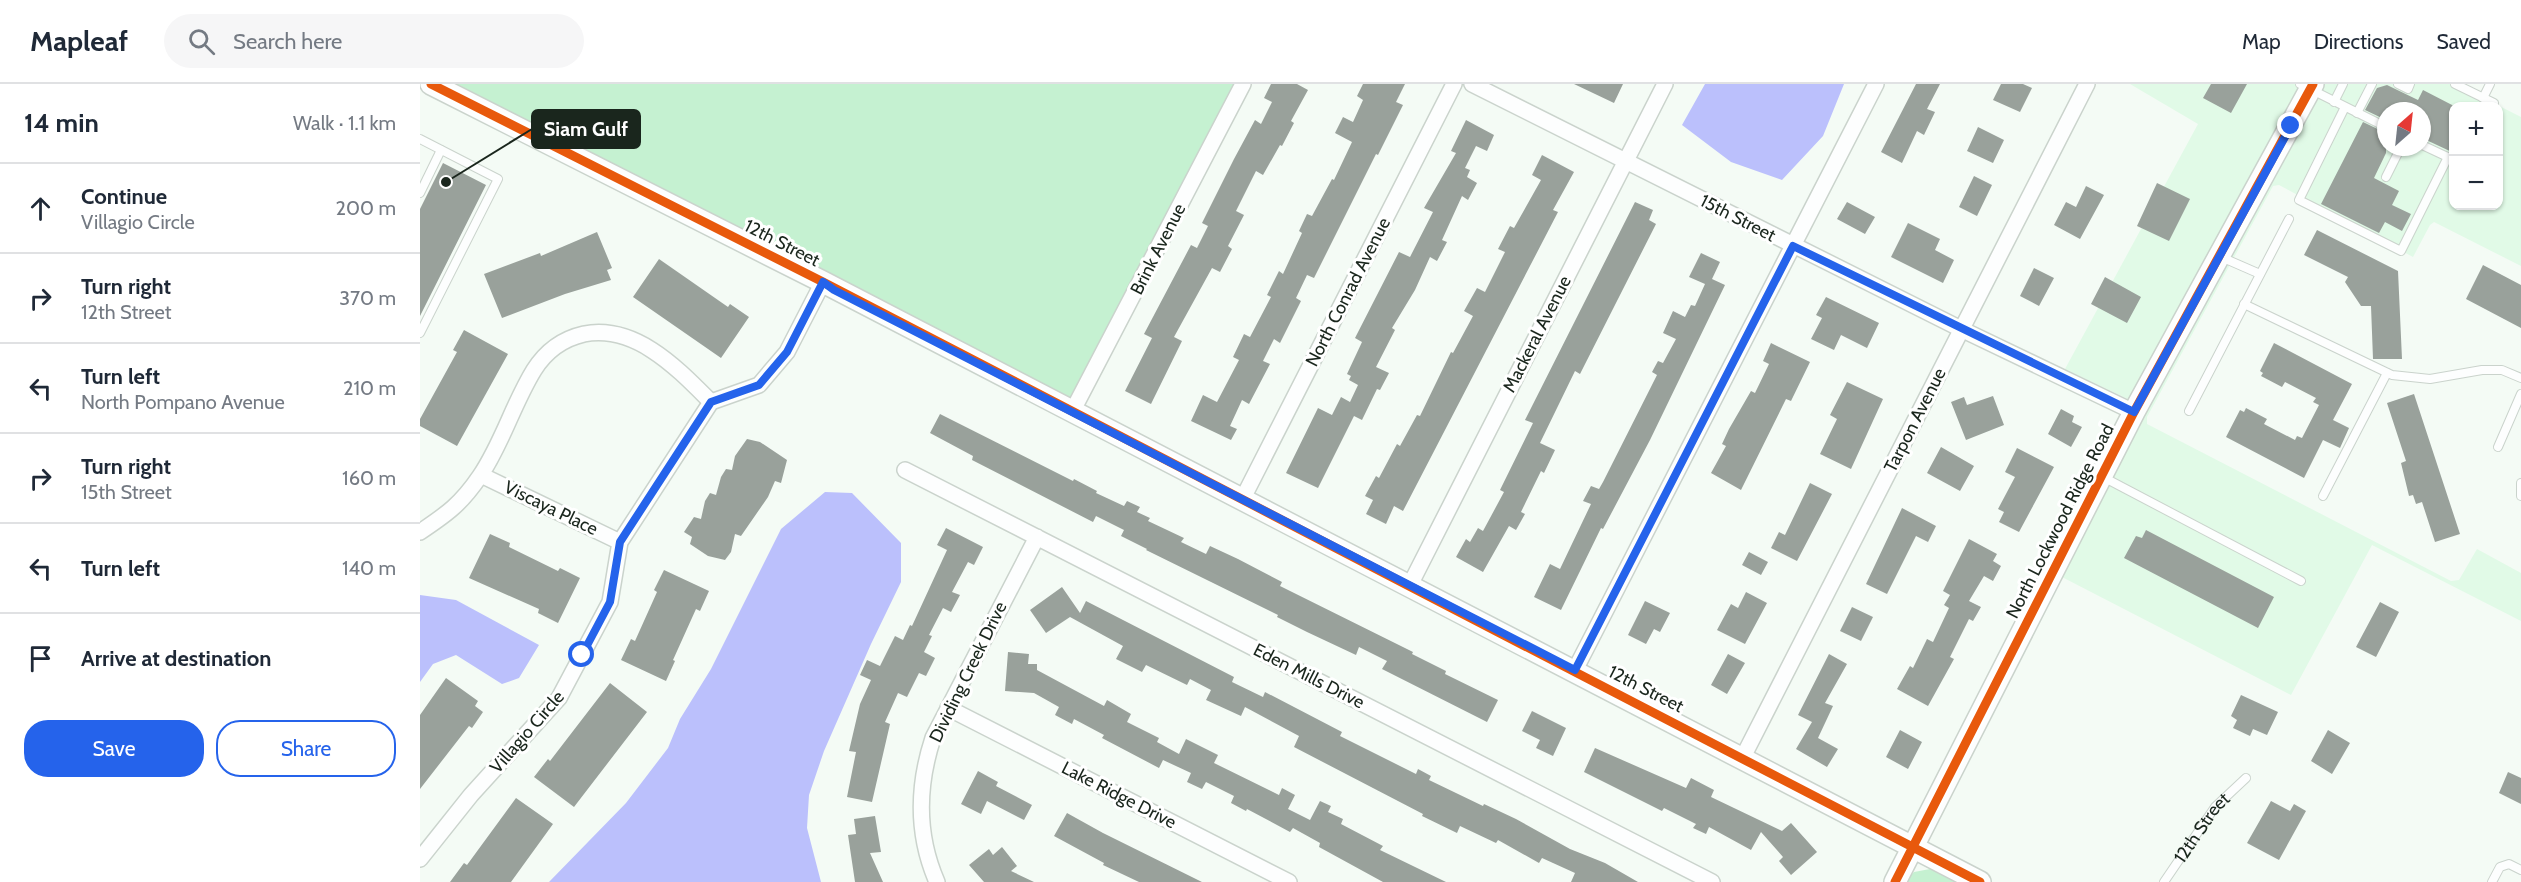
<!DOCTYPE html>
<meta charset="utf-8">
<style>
body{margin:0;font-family:Cabin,sans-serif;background:#f6f6f7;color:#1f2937}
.controls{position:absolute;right:18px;top:18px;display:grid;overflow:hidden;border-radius:12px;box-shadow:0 2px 4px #0004}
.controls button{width:54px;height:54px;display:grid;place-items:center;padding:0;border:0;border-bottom:2px solid #e0e1e3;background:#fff;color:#1f2937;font:30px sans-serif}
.compass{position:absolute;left:1957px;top:18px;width:54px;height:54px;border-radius:50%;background:#fff;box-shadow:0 2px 4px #0004;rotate:27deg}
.stop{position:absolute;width:18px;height:18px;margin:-14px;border:4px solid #2563eb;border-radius:50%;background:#fff}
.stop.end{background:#2563eb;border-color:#fff;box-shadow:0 2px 6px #0008}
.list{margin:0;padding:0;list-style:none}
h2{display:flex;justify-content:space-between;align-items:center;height:78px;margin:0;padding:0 24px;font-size:26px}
h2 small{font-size:20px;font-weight:400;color:#747a83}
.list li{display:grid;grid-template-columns:39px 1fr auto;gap:18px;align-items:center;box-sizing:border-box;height:90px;padding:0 24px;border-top:2px solid #e0e1e3}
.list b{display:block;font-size:22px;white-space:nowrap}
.list p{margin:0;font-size:20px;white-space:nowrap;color:#747a83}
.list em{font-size:20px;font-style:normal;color:#747a83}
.actions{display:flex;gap:12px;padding:18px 24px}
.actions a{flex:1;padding:14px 0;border:2px solid #2563eb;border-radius:24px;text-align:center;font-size:21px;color:#2563eb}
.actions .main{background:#2563eb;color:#fff}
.icon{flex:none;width:33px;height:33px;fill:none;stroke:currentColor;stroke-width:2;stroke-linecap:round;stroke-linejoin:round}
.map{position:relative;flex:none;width:2101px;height:798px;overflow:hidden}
header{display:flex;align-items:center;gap:36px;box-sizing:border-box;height:84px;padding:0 30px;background:#fff;border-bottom:2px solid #e0e1e3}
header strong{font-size:28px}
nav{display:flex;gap:33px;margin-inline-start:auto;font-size:21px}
.search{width:420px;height:54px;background:#f6f6f7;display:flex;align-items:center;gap:15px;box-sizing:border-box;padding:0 21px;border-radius:33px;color:#747a83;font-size:22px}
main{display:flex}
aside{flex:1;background:#fff}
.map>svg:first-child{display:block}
.built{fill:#e1fae7;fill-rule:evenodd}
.green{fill:#c5f1d1}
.water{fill:#bbc0fc}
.building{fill:#99a19b}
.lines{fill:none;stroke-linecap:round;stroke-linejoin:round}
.lane-casing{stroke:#cad3cc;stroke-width:10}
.street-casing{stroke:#cad3cc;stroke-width:18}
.secondary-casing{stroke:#cad3cc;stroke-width:24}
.lane{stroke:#fdfefe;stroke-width:8}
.street{stroke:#fdfefe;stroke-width:15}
.secondary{stroke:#fdfefe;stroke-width:21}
.cycleway-casing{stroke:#fff;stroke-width:13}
.cycleway{stroke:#e8590c;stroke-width:9}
.route{stroke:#2563eb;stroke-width:8}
.labels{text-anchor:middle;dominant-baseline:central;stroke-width:6;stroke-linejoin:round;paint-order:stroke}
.street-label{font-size:18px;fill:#1a261d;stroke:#fff}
.leader{fill:none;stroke:#1a261d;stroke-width:2}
.callout-dot{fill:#1a261d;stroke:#fff;stroke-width:2}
.callout{fill:#1a261d;stroke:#1a261d;stroke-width:2}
.callout-label{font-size:20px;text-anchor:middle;font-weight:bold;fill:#fff}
</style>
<header>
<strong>Mapleaf</strong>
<div class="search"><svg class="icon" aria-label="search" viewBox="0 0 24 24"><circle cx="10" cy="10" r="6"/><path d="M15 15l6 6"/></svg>Search here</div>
<nav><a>Map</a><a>Directions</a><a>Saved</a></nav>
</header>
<main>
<aside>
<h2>14 min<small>Walk · 1.1 km</small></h2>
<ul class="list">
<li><svg class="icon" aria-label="ahead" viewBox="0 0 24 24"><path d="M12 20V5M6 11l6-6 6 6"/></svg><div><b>Continue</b><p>Villagio Circle</p></div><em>200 m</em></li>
<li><svg class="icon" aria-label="right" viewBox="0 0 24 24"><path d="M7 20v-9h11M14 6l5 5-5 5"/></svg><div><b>Turn right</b><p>12th Street</p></div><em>370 m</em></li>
<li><svg class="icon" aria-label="left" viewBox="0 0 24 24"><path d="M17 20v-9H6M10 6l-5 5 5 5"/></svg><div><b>Turn left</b><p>North Pompano Avenue</p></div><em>210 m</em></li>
<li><svg class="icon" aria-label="right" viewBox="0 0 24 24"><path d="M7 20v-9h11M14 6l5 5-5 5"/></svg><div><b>Turn right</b><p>15th Street</p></div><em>160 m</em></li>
<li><svg class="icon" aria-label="left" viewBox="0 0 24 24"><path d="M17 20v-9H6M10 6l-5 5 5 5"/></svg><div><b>Turn left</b></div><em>140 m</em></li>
<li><svg class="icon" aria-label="arrive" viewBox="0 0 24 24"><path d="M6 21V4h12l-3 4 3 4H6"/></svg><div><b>Arrive at destination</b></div></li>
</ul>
<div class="actions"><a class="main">Save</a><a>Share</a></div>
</aside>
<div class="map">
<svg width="2101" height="798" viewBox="0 0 2101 798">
<rect width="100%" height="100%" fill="#f4fbf5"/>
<path class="built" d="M1710,0h174l-172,317 -67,-32 133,-245z
M1902,0h134l65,33v149l-87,-44 -4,3 -17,32 -134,-72 -6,1 -126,231v7l304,157 8,-1 18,-31 44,24v48l-149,-76 -81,150 -231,-119 82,-160zM2034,22h44v100h-44zM1966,27h36v36h-36z"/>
<path class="green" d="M31,0h783l-164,317z
M1510,785l30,13h-56l10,-10z"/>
<path class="water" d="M1285,0h139l-21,52 -41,44 -51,-18 -49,-37z
M405,408l27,1 49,50v39l-30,62 -47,107 -15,44 -2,33 14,54h-272l77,-79 42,-55 12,-29 31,-50 70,-140z
M0,511l36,5 83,45 -20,33 -17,6 -46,-29 -23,9 -13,18z"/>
<path class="building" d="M851,0h26l11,6 -17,31 3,2 -12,23 -2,-1 -17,30 -7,-4 -20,40 8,4 -16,31 4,3 -12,23 -8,-4 -38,69 8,4 -31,63 -26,-13 27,-53 -8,-4 47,-89 6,3 11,-22 -6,-3 32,-64 21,-39 6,4 11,-22 -8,-4z
M943,0h42l-9,18 7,3 -25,50 -2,-1 -62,124 -7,-3 -11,23 5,3 -21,42 -6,-4 -11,22 7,3 -21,40 -7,-4 -12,26 7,3 -6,11 -40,-19 12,-26 14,7 22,-42 -6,-3 11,-23 6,3 21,-40 -4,-2 12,-24 4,3 19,-41 -3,-2 8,-17 5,2 20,-37 2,1 18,-38 -17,-9 8,-16 10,5 10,-22 -6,-4z
M1154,0h49l-9,19z
M1496,0h24l-13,25 8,3 -11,23 -7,-4 -15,32 -21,-11z
M1581,0h22l9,4 -12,24 -27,-12z
M1791,0h36l-16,29 -28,-15z
M1967,1l31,15 5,-10 31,16v47l-32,-15v-27h-36v9l-21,-10 12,-22z
M1046,36l28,15 -7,16 -11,-5 -11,22 5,2 -3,7 10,6 -9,17 -6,-4 -20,44 5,2 -10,19 -7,-4 -15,33 -23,38 3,2 -19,37 13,6 -9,17 -3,-1 -15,31 -8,-4 -36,72 -32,-15 32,-65 14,7 9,-18 9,5 8,-17 -9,-5 2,-4 -4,-2 15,-32 -7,-4 44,-86 11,5 23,-45 -9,-4 32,-55 -5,-2z
M1943,38l23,11v20l-12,25 25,13 -7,14 19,9 -9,17 -17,-9 -6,11 -58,-29z
M1558,43l26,13 -11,23 -26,-12z
M1122,71l32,17 -21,38 5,2 -155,299 -9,-5 -8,18 -20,-10 7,-14 -8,-4 11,-20 3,2 18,-34 3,2 17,-31 3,1 31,-64 2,1 20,-37 -9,-5 13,-23 8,4 20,-40 -7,-3 12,-23 4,2 27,-48 -9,-5z
M23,79l43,22 -66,131v-107z
M1554,92l18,9 -15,31 -18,-9z
M1737,99l33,16 -21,42 -32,-15z
M1666,102l18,9 -24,44 -26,-14 12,-23 10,5z
M1215,118l18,8 -4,10 7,4 -76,150 -5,-3 -35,72 15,7 -11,23 -3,-2 -20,41 4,2 -9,16 -7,-4 -26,46 -27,-15 10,-18 4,3 8,-14 5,3 21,-39 -4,-2 33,-67 -8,-3z
M1427,118l28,15 -10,17 -28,-15z
M1488,139l32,16 -5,11 19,10 -11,23 -52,-26z
M1897,146l81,41 4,88h-29l-2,-53h-10l-16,-24 3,-5 -44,-22z
M177,148l15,36 -5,2 4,10 -46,14 -63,24 -18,-44 56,-21 1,3z
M1281,169l19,9 -8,17 13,6 -75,155 -47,89 -2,-1 -40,82 -27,-13 16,-33 10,5 31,-65 -8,-3 8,-15 8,3 4,-7 54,-107 -5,-3 6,-11 5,2 13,-24 -13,-6 10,-22 12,6 6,-12 4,1 10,-22 -16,-7z
M239,175l69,48 2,-3 19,13 -28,41 -88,-61z
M2063,181l38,20v43l-55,-29z
M1614,184l20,10 -15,28 -19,-10z
M1685,193l36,20 -14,26 -36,-19z
M1406,213l53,26 -12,25 -26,-13 -7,15 -23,-11 11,-21 -6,-3z
M44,246l44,24 -51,92 -37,-20v-7l37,-67 -4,-2z
M1351,259l39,19 -19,39 -5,-2 -45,91 -30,-17 15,-27 -4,-2 7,-15 22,-38 4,2 14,-29 -6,-3z
M1854,259l78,41 -19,36 16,8 -9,20 -17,-8 -19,38 -78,-41 14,-27 4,2 2,-4 21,11 -3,5 31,16 2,-4 5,2 17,-33 -6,-3 3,-4 -31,-16 -3,5 -21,-11 2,-3 -3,-2z
M1427,298l36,17 -32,70 -31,-15 17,-35 -7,-4z
M1994,310l46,140 -25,8 -13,-40 -6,2 -3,-9 -4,1 -8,-33 5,-2 -19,-58z
M1573,312l11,29 -38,15 -15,-38 13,-5 3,8z
M1641,325l13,7 -2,6 10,5 -11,20 -23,-13z
M520,330l133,67 1,-2 23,12 -1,2 28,13 3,-5 13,6 -3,5 13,6 -2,3 36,17 -3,4 25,12 4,-8 28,13 44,23 -2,4 133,66 -1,2 34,17 -1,3 53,26 -11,22 -105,-53 5,-8 -28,-14 -3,8 -49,-23 -30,-15 1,-2 -132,-65 1,-1 -26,-13 3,-6 -28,-14 -3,6 -121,-62 1,-4 -43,-23z
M327,355l13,3 27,18 -6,23 -6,-2 -7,16 -27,39 -6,-2 -4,18 -6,8 -17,-4 -18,-12 2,-7 -8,-5 10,-15 7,2 4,-18 5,-8 6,2 5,-18 5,-8 6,1 3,-14z
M1521,363l33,19 -14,25 -33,-18z
M1597,364l37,19 -35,65 -20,-10 5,-10 -6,-3 17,-32 -10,-5z
M1390,399l22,11 -35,67 -26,-13 8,-16 6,3z
M1482,424l34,18 -8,16 -12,-6 -29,58 -21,-10z
M526,444l37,19 -9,18 -6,-3 -16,30 8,3 -9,17 -8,-4 -14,27 3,1 -8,16 11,6 -9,18 -7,-3 -12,24 -9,-4 -13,29 5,2 -18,78 -25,-5 9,-45 -7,-1 11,-47 11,-24 -11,-5 7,-15 13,6 15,-30 8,4 7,-15 2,1 35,-76 -10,-5z
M1726,446l128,67 -16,31 -134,-70 12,-22 6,2z
M70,450l20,9 -1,4 49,24 2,-3 20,10 -22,45 -20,-10 1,-4 -70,-31z
M1549,455l28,15 -4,7 8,5 -8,15 -9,-5 -15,25 12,6 -8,14 -4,-2 -19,38 4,2 -26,47 -31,-17 13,-23 3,2 14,-29 6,3 16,-34 -5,-3 6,-10 -7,-4z
M1329,468l19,10 -7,13 -19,-10z
M244,486l45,21 -9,20 -4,-2 -23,51 2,1 -9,20 -45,-21 10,-21 4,2 22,-49 -3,-2z
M642,503l18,26 6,-12 148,76 -2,5 31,15 2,-5 77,40 -2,4 76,38 2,-5 13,7 -2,4 54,26 1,-2 32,15 54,30 35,14 33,19h-67l4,-9 -33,-15 -3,5 -41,-23 -2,3 -36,-17 -3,7 -35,-17 1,-2 -129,-67 5,-11 -54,-29 -4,9 -35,-16 5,-10 -21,-11 -3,6 -41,-20 -4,7 -26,-13 7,-13 -53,-29 -24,16 -16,-23z
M1326,508l21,11 -22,41 -28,-14 14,-26 7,4z
M1225,517l25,12 -10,19 -6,-3 -8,15 -18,-9z
M1960,518l19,10 -23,45 -20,-10z
M1432,523l21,10 -12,24 -21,-10z
M588,568l21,2 -1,10h9v6l67,36 3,-6 24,14 -4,8 32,16 -2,4 22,12 7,-15 32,16 -4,8 65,32 3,-7 13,7 -7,14 22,11 10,-19 11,5 -3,6 15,7 -2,5 42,22 -3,4 66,32h-63l-64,-35 1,-4 -27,-15 -3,4 -43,-23 -1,2 -15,-8 3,-7 -28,-14 -4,7 -15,-7 4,-9 -28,-13 -4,8 -57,-30 2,-3 -30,-16 -2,5 -17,-9 4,-8 -25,-14 -29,-2z
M1308,570l17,9 -18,31 -16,-9z
M1409,570l18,10 -22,39 8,3 -15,32 20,11 -11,18 -31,-18 16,-27 -14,-7z
M26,594l32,23 -3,5 8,6 -11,16 -3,-2 -49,63v-74z
M190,599l37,29 -73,95 -40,-30 14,-18 2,2z
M1821,611l37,17 -11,23 -14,-6 -3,7 -17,-8 4,-8 -6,-4z
M1112,627l34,17 -13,28 -17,-8 4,-8 -18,-9z
M1480,646l22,12 -14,27 -22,-12z
M1908,646l22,13 -18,31 -21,-13z
M1175,664l91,40 5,-10 23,12 -3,7 71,34 9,-8 26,29 -26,23 -12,-14 4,-4 -22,-25 -10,18 -42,-23 -3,7 -13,-6 3,-4 -32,-16 -2,3 -78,-39z
M558,687l20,11 -2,4 36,19 -8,15 -37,-19 -6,13 -20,-10z
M2088,688l13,6v26l-22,-11z
M96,714l37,26 -42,58h-61l14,-19 3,2z
M1851,717l19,10 4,-7 12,7 -27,49 -32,-17z
M647,729l36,20 99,49h-63l-36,-17 1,-2 -50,-27z
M455,732l6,36 -11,1 13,29h-28l-7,-47 8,-1 -2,-15z
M582,763l15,19 -6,5 23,11h-50l-15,-17 20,-16 4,6z"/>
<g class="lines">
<g class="lane-casing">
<g id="lane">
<path d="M1880,0l86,43"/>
<path d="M1978,0l10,5 2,-5"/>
<path d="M2035,0l39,19 -1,3"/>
<path d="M2063,14l7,-14"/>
<path d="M1914,18l9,-18"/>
<path d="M1925,23l-46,93 102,51 47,-94"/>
<path d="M1937,29l15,-29"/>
<path d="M0,55l78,40 -78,154"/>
<path d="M2002,61l32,15"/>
<path d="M1966,93l15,-30"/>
<path d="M0,109l21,-43"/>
<path d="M1801,173l39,17"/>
<path d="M1824,220l148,71 38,4 52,-9h20l19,8"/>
<path d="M1769,327l100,-192"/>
<path d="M2078,363l23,-53"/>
<path d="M1683,393l198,104"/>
<path d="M2101,399v13"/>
<path d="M1903,412l64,-123"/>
<path id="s1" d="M1744,798l51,-75 31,-29"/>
<path d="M2072,798l8,-15 9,-3 12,6"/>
</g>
</g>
<g class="street-casing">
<path id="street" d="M1052,0l489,245 173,83
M652,328l171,-328
M485,386l807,412
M61,391l139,67
M822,416l212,-416
M0,448c27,-18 41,-28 60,-56 22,-32 33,-72 54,-106 12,-19 28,-31 50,-36 52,-10 94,35 127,68
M990,501l255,-501
M1155,586l301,-586
M528,624l341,174
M1323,673l344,-673
M0,775l51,-64 88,-97 51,-96 10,-60 91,-140 48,-17 28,-33 36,-70
M517,798c-21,-48 -20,-95 -4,-144l104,-201"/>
</g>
<g class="secondary-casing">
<path id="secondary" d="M11,0l392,198 1157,600
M1475,798l239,-470 179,-328"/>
</g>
<use href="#lane" class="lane"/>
<use href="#street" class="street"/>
<use href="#secondary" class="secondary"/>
<g class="cycleway-casing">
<path id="cycleway" d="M11,0l392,198 1157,600
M1475,798l239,-470 179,-328"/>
</g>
<use href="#cycleway" class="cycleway"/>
</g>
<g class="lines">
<path class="route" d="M162,571l28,-53 10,-60 91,-140 48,-17 28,-33 36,-70 11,8 741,380 218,-424 341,166 157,-286"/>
</g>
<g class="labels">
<g class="street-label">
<text transform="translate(1318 134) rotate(27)">15th Street</text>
<text transform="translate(362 159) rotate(27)">12th Street</text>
<text transform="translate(738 165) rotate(-63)">Brink Avenue</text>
<text transform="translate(928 208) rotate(-63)">North Conrad Avenue</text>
<text transform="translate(1117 250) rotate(-63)">Mackeral Avenue</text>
<text transform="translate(1495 336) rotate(-63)">Tarpon Avenue</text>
<text transform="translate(131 424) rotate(26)">Viscaya Place</text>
<text transform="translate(1640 437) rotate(-63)">North Lockwood Ridge Road</text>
<text transform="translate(548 588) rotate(-64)">Dividing Creek Drive</text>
<text transform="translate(889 592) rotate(27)">Eden Mills Drive</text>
<text transform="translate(1226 605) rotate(27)">12th Street</text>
<text transform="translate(107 648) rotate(-49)">Villagio Circle</text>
<text transform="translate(699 711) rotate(27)">Lake Ridge Drive</text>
<text stroke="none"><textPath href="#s1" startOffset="66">12th Street</textPath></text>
</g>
</g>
<path class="leader" d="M26 98L112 45"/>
<circle class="callout-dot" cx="26" cy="98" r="6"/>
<rect class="callout" x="112" y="26" width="108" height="38" rx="6"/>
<g class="callout-label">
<text x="166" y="52">Siam Gulf</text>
</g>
</svg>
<div class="controls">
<button>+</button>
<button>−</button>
</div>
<svg class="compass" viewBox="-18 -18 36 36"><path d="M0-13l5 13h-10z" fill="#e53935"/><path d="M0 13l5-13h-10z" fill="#747a83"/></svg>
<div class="stop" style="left:162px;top:571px"></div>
<div class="stop end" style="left:1871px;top:42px"></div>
</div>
</main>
